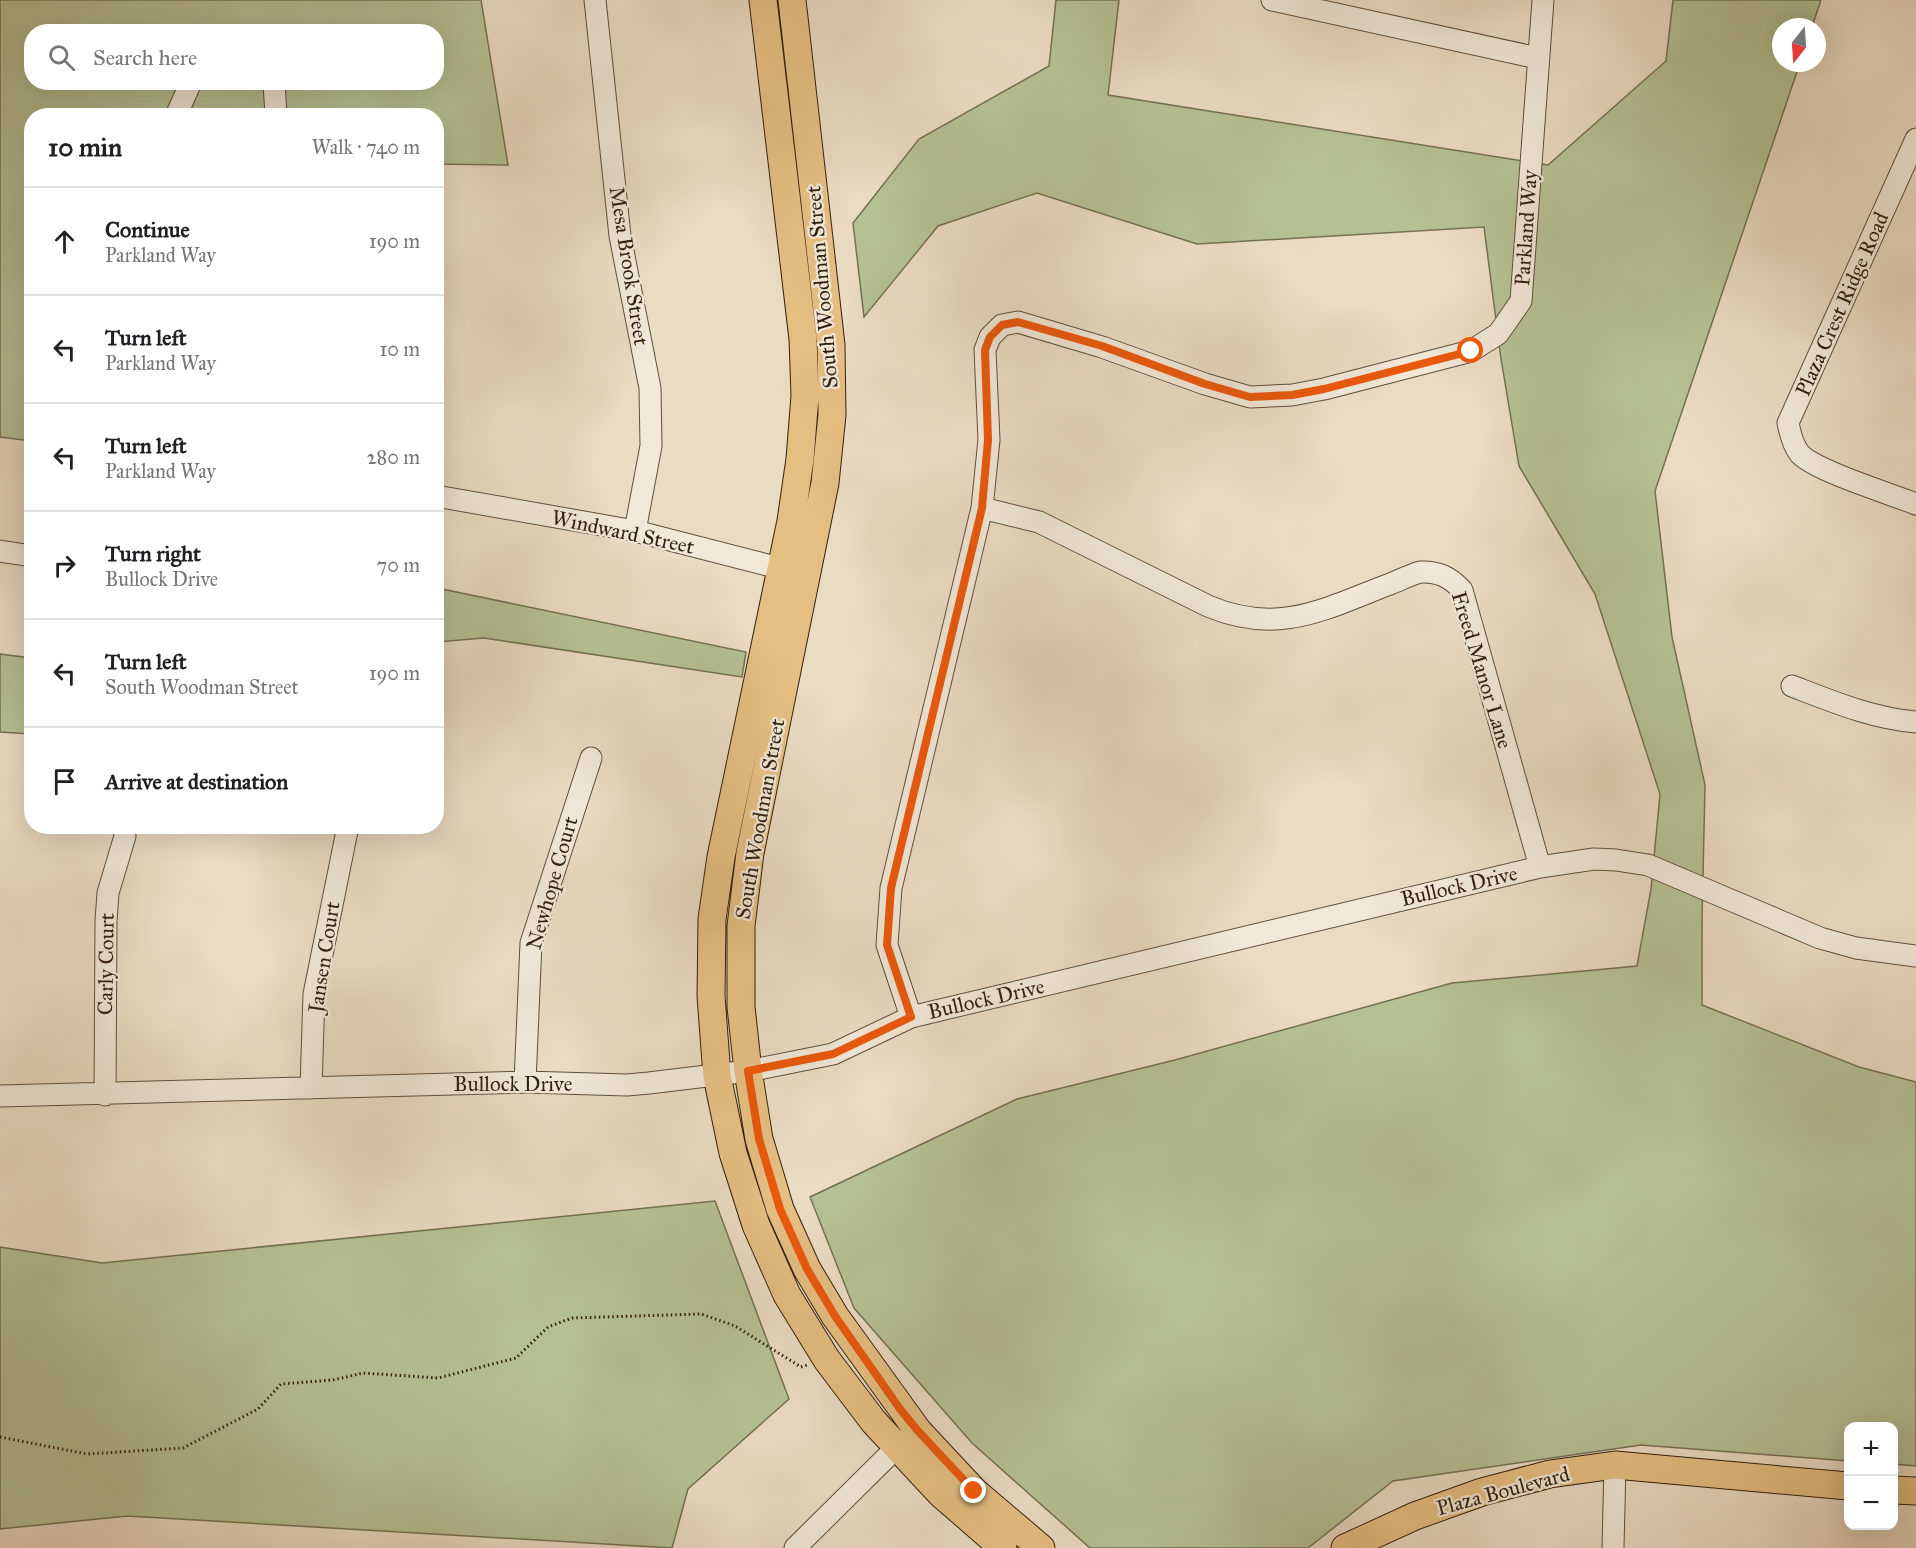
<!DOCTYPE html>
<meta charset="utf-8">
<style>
body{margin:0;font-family:"IM FELL Great Primer",serif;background:#f2f2f2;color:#202124}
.controls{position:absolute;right:18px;bottom:18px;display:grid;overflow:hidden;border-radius:12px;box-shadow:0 6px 24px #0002}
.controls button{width:54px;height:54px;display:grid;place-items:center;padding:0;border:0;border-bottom:2px solid #e0e0e0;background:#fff;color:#202124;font:30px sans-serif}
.compass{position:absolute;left:1772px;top:18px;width:54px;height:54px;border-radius:50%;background:#fff;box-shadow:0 6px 24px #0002;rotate:197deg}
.stop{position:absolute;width:18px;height:18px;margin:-14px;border:4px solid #ea580c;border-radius:50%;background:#fff}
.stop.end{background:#ea580c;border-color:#fff;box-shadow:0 2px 6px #0008}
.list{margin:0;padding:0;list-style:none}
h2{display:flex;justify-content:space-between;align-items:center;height:78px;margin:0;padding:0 24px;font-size:26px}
h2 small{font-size:20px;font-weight:400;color:#757577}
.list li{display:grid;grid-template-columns:39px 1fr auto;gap:18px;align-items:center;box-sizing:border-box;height:108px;padding:0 24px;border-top:2px solid #e0e0e0}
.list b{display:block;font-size:22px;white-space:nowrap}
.list p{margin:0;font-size:20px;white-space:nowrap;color:#757577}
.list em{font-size:20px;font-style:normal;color:#757577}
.icon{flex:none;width:33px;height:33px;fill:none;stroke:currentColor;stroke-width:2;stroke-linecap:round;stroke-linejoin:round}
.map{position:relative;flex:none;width:1916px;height:1548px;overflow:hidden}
.search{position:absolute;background:#fff;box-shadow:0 6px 24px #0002;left:24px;top:24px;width:420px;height:66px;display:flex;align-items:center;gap:15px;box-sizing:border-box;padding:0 21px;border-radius:24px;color:#757577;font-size:22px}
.panel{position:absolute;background:#fff;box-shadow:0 6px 24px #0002;left:24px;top:108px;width:420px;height:726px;border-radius:24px}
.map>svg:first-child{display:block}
.green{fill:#b5c195;stroke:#747052;stroke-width:1.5;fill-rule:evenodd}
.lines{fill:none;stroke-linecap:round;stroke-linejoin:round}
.minor-casing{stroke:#604e3b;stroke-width:23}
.major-casing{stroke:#321f0e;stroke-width:29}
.path{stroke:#321f0e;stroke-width:3;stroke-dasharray:1.5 3;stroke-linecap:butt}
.minor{stroke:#f1e8d8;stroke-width:21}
.major{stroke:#e5be82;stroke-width:27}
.route{stroke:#ea580c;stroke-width:8}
.labels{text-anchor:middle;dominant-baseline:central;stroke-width:4.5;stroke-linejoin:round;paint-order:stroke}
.street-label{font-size:21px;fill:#321f0e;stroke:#f1e8d8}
</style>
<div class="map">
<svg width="1916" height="1548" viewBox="0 0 1916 1548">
<rect width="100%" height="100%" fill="#eadbc3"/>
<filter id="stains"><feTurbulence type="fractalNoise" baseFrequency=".00333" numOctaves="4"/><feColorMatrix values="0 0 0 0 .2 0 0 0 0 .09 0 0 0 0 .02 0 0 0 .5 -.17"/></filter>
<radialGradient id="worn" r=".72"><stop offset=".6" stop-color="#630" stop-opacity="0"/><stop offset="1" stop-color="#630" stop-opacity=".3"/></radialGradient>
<path class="green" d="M0,0h481l27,165 -71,-1 -1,-48h-404l-1,325 -31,-4zM32,32h404v50h-404z
M1056,0h63l-11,95 440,70 118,-104 7,-61h148l-9,27h-31v36h19l-145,428 17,146 33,148 -3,136v84l157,62 57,15v384l-22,-2v-38h-46v35l-207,-16 -248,36 -85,67h-218l-118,-105 -118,-135 -44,-111 207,-98 158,-39 277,-77 185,-17 14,-77 9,-95 -65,-200 -76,-128 -18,-107 -17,-132 -287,17 -160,-51 -99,33 -74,91 -11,-94 66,-84 130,-73z
M437,588l309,64 -4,25 -258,-39 -47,4z
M0,654l31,4v76l-31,-2z
M715,1201l74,198 -101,90 -16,59 -545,-32 -127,13v-282l102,16z"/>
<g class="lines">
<g class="minor-casing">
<path id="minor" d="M595,0l25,236 30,152 1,58 -16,85
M1272,0l266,58
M274,82l2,34
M176,116l15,-34
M1916,139l-128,284c2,10 5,23 12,31 16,17 91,40 116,50
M436,496l199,35 160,41
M982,508l57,14 169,84c71,30 116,3 182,-22 10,-4 20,-9 30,-12 18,-1 30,5 42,18l78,277
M0,551l32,5
M1792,686c39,15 82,33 124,36
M911,1017l-24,-72 4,-57 91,-380 7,-68 -4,-90 5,-13 12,-12 16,-3 84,25 103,37 45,13 42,-2 32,-6 147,-38 27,-17 23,-33 22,-301
M525,1082l6,-139 60,-185
M311,1088l3,-94 34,-168
M105,1095l1,-174 2,-28 17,-57
M0,1096l525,-14 102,3 22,-2 99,-12 85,-17 78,-37 629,-150 54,-8 22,1 32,5 172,73 36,10 60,8
M795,1548l101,-100 13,-10
M1613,1548l2,-83"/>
</g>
<g class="major-casing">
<path id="major" d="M763,0l40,339 2,57 -5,63 -9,62 -70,336 -9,62 -1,77 6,80 16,77 23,72 31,70 40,65 47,62 67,72 62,54
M792,0l39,345 1,70 -7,68 -75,370 -9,73v81l7,64 11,68 21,70 27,60 28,47 83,115 56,60 67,57
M1894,1490l22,1
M1345,1548l70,-32 67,-24 68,-18 65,-9 233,21"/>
</g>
<path class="path" d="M0,1437l87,17 96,-6 75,-39 23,-25 52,-4 30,-7 75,5 78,-20 32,-31 24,-9 64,-2 65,-2 34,12 66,41 6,-2"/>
<use href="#minor" class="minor"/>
<use href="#major" class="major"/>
</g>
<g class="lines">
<path class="route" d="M974,1491l-56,-60 -18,-22 -65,-93 -28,-47 -27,-60 -21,-70 -11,-68 85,-17 78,-37 -24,-72 4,-57 91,-380 6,-68 -3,-90 5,-13 12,-12 16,-3 84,24 103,38 45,13 42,-2 32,-6 147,-38"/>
</g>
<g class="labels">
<g class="street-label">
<text transform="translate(1526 228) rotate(-86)">Parkland Way</text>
<text transform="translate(629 266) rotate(81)">Mesa Brook Street</text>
<text transform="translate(822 287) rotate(-95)">South Woodman Street</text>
<text transform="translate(1842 304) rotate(-66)">Plaza Crest Ridge Road</text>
<text transform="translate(623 532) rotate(12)">Windward Street</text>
<text transform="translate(1482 670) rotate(73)">Freed Manor Lane</text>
<text transform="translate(760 819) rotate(-80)">South Woodman Street</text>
<text transform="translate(552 883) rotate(-74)">Newhope Court</text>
<text transform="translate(1459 886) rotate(-13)">Bullock Drive</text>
<text transform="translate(324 957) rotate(-81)">Jansen Court</text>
<text transform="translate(106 964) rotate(-89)">Carly Court</text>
<text transform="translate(986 999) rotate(-13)">Bullock Drive</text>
<text x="513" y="1084">Bullock Drive</text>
<text transform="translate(1503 1491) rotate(-15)">Plaza Boulevard</text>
</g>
</g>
<rect width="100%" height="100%" filter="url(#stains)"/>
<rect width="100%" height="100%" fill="url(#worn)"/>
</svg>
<div class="controls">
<button>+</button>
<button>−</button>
</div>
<svg class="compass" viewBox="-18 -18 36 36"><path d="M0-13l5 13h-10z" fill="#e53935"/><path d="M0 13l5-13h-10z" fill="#757577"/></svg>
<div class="stop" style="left:1471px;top:351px"></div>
<div class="stop end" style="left:974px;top:1491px"></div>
<div class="search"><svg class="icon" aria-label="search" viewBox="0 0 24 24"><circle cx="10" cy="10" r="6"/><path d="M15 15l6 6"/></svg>Search here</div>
<section class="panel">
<h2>10 min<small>Walk · 740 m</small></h2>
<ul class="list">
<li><svg class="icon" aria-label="ahead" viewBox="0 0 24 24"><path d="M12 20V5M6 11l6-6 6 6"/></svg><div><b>Continue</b><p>Parkland Way</p></div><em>190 m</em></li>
<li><svg class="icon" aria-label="left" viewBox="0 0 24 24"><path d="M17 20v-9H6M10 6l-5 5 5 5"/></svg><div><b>Turn left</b><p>Parkland Way</p></div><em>10 m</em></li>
<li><svg class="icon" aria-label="left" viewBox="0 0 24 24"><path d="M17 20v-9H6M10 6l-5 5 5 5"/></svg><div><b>Turn left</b><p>Parkland Way</p></div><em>280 m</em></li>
<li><svg class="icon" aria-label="right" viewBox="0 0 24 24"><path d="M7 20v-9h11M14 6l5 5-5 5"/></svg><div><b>Turn right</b><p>Bullock Drive</p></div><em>70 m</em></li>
<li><svg class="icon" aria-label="left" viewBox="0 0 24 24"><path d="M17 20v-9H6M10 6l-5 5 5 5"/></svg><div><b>Turn left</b><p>South Woodman Street</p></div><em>190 m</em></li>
<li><svg class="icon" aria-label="arrive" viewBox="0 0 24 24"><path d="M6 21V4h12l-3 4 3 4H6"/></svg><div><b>Arrive at destination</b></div></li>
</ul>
</section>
</div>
